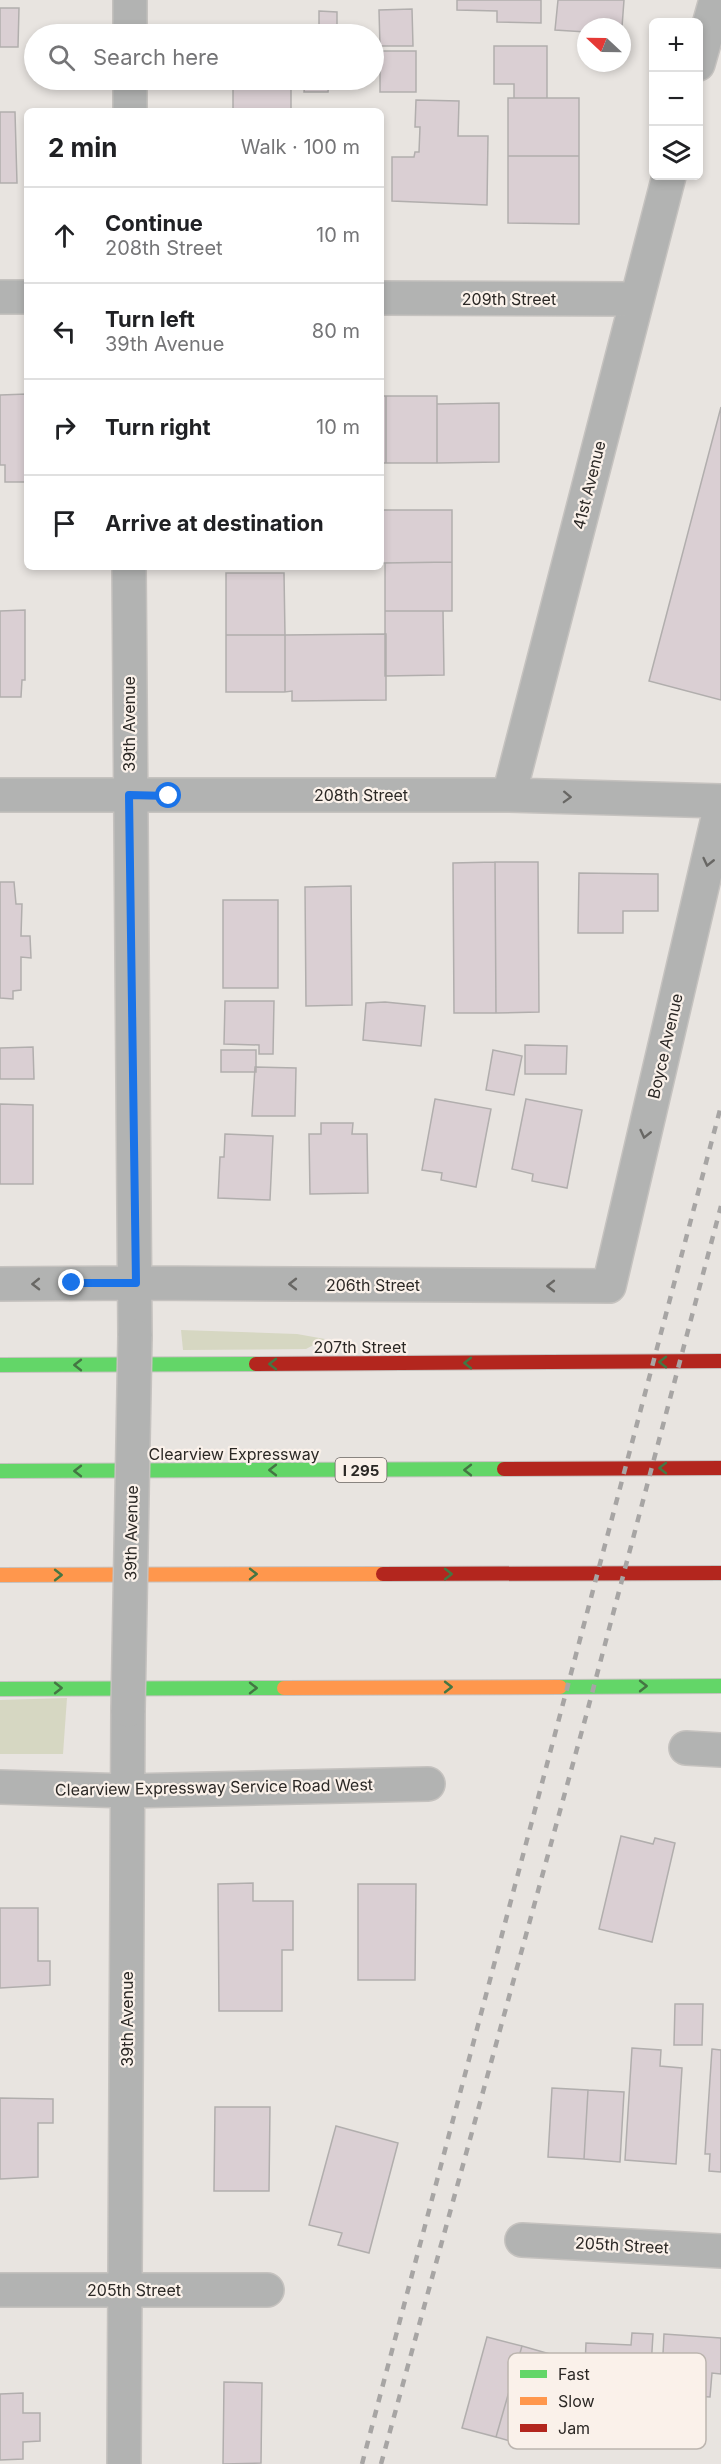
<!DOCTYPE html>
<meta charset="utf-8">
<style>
body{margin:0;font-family:Inter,sans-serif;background:#f2f2f2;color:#202124}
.controls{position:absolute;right:18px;top:18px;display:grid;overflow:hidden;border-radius:9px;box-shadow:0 3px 9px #0003}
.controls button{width:54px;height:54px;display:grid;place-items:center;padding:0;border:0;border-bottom:2px solid #e0e0e0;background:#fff;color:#202124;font:30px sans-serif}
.compass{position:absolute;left:577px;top:18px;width:54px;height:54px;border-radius:50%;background:#fff;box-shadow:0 3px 9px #0003;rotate:292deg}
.stop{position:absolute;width:18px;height:18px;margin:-14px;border:4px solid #1a73e8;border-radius:50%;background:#fff}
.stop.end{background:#1a73e8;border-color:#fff;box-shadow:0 2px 6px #0008}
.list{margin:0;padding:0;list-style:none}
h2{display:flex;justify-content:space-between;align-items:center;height:78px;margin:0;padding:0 24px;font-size:26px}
h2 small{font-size:20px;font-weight:400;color:#757577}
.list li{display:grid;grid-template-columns:39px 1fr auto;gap:18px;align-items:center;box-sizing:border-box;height:96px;padding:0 24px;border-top:2px solid #e0e0e0}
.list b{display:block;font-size:22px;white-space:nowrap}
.list p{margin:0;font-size:20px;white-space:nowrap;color:#757577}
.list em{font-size:20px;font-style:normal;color:#757577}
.icon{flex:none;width:33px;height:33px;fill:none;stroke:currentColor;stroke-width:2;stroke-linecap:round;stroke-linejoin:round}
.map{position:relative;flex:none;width:721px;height:2464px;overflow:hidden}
.search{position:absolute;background:#fff;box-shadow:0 3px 9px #0003;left:24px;top:24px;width:360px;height:66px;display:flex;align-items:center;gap:15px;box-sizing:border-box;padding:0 21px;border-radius:33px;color:#757577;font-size:22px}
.panel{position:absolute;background:#fff;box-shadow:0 3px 9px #0003;left:24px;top:108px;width:360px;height:462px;border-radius:9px}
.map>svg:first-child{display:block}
.green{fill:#d6d7c2}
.building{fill:#dacfd3;stroke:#b1aead;stroke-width:1.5}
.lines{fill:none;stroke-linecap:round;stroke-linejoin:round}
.street-casing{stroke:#c5c2bf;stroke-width:36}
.fast-casing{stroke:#c5c2bf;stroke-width:16}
.slow-casing{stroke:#c5c2bf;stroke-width:16}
.jam-casing{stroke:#c5c2bf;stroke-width:16}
.street{stroke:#b2b3b2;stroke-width:33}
.fast{stroke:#63d668;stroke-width:14}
.slow{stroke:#ff974d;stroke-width:14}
.jam{stroke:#b3261e;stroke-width:14}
.rail{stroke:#a7a5a4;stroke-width:4.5;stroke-dasharray:8 8;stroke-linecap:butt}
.street-bridge-casing{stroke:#c5c2bf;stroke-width:36;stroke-linecap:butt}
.street-bridge{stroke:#b2b3b2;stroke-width:33}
.oneway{stroke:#686764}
.oneway2{stroke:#447643}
.route{stroke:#1a73e8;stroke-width:8}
.labels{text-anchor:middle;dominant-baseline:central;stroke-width:4.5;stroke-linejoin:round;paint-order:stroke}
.shield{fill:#faf1ea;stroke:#696460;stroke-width:1.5}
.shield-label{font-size:15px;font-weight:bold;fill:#2b2825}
.street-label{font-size:16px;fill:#2b2825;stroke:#faf1ea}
.key{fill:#faf1ea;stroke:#bcb5af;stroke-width:1.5}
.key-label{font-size:16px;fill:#2b2825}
</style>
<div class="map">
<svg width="721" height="2464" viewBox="0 0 721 2464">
<rect width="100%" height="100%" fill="#e8e4e0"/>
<path class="green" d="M181,1330l116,4 28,5 -19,10 -123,1z
M67,1698l-4,56h-63v-54z"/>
<path class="building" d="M457,0h84v23l-44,-1v-11l-40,-1z
M558,0h66l-2,27h-36v5l-31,-2z
M0,8h19l-1,39h-18z
M412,9l1,37h-33l-1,-36z
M319,11l18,1v22h-18z
M224,27h38v7h-38z
M494,46h53v52h-33v-14h-20z
M380,51h36v41h-36z
M233,80h58v31h-58z
M305,80h24l-1,12h-24z
M508,98h71v58h-71z
M416,100l43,1 -1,35h30l-1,69 -95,-4v-44h22l1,-5h4l1,-25h-5z
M0,112h15l2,71h-17z
M508,156h71v68l-71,-1z
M27,394v88h-22v-17h-5v-70z
M381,396h5v67h-5z
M386,396h51v67h-51z
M499,403v59l-62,1v-59z
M721,407v293l-72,-19z
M381,510h71v52l-71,1z
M452,562v49h-67v-48z
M226,573h58l1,62h-59z
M25,610v70h-3l-1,17h-21v-86z
M385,611h58l1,64 -59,1z
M386,634v66l-94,1v-10l-7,1v-57z
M226,635h59v57h-59z
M495,862l1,151h-42l-1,-150z
M495,862h43l1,150 -43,1z
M579,873l79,1v37h-35v22h-45z
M0,882h14l2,22h6l-1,32h9l1,22 -10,-1v33l-8,1v8l-13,-1z
M351,886l1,119 -46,1 -1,-119z
M223,900h55v88h-55z
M225,1001h49l-1,53h-14v-9l-35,-1z
M385,1002l40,4 -4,40 -58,-6 3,-37z
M525,1045l42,1 -1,28h-41z
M33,1047l1,32h-34v-31z
M221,1050h35v22h-35z
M493,1050l29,6 -8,39 -28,-5z
M255,1067l41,1 -1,48h-43z
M435,1099l56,10 -15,78 -35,-7 1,-7 -20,-3z
M526,1099l56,11 -15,78 -35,-7 1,-7 -21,-5z
M0,1104l33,1v79h-33z
M321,1123h32l-1,11h15l1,59 -58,1 -1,-60h12z
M225,1134l48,2 -3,64 -52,-2 2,-41h4z
M621,1836l32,8 2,-6 20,5 -23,99 -53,-13z
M253,1883v18h40v49h-11v61h-63l-1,-127z
M358,1884h58l-1,96h-57z
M0,1908h38v53h12v24l-50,3z
M675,2004h28l-1,41h-28z
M632,2048l29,2 -1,16 22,2 -6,96 -51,-4z
M712,2049l9,1v122l-12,-1 1,-17h-5z
M552,2088l36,2 -4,69 -36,-2z
M588,2090l36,2 -4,70 -36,-3z
M0,2098l53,1v24h-15v54l-38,2z
M215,2107h55l-1,84h-55z
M336,2126l62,17 -29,110 -31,-8 4,-12 -33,-8z
M632,2333l21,1 -3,50 -18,-1 -2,32 -47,-2 3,-70 45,2z
M664,2334l57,4v36l-9,-1 -2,24 -49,-3z
M487,2337l35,9 -26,91 -34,-9z
M522,2346l35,10 -26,91 -35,-10z
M224,2382l38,1 -1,80 -38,1z
M23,2393v20h17v28l-17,1v17l-23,1v-66z"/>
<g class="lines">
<g class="street-casing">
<path id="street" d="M130,34v-34
M698,64l18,-64
M130,111v-31
M0,297h27
M381,298l255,1
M129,567l6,769
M0,795h509l212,6
M509,795l160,-619
M0,1284l137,-1 472,3 112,-481
M686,1748l35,2
M0,1787l128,4 300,-7
M522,2240l199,11
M0,2290h267
M124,2464l4,-754"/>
</g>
<g class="fast-casing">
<path id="fast" d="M0,1365l256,-1
M0,1471l504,-2
M560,1687l161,-1
M0,1689l284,-1"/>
</g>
<g class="slow-casing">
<path id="slow" d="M0,1575l383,-1
M284,1688l276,-1"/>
</g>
<g class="jam-casing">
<path id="jam" d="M256,1364l465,-3
M504,1469l217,-1
M383,1574l338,-1"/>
</g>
<use href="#street" class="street"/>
<use href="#fast" class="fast"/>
<use href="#slow" class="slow"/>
<use href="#jam" class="jam"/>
<path class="rail" d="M362,2464l359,-1358
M381,2464l205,-748 135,-510"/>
<g class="street-bridge-casing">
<path id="street-bridge" d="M128,1710l7,-374"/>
</g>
<use href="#street-bridge" class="street-bridge"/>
</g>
<defs><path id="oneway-chevron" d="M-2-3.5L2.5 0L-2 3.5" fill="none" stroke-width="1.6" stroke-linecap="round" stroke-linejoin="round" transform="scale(1.5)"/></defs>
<g class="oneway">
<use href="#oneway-chevron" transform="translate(567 797) rotate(2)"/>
<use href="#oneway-chevron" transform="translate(708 862) rotate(103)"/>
<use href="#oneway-chevron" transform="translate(645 1134) rotate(103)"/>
<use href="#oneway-chevron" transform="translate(36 1284) rotate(179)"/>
<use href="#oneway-chevron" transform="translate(293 1284) rotate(-180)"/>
<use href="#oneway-chevron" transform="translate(551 1286) rotate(-180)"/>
</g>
<g class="oneway2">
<use href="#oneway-chevron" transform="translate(663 1362) rotate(180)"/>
<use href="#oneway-chevron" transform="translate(468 1363) rotate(180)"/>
<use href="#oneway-chevron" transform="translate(273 1364) rotate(180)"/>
<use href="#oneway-chevron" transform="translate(78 1365) rotate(180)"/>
<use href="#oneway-chevron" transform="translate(663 1468) rotate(180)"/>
<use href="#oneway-chevron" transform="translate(273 1470) rotate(180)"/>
<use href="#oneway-chevron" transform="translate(468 1470) rotate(180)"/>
<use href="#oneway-chevron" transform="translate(78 1471) rotate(180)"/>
<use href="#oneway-chevron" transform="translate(253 1574)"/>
<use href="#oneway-chevron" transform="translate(448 1574)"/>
<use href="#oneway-chevron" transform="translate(58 1575)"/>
<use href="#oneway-chevron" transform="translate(643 1686)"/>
<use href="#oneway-chevron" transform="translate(448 1687)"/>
<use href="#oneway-chevron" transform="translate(58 1688)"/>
<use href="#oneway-chevron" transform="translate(253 1688)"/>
</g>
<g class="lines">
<path class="route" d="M72,1283h64l-7,-488 40,1"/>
</g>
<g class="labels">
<rect class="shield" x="335.5" y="1458" width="51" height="24" rx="4.5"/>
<g class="shield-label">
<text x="361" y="1470">I 295</text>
</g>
<g class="street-label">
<text x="509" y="299">209th Street</text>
<text transform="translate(589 485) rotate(-76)">41st Avenue</text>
<text transform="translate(129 724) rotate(-90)">39th Avenue</text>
<text x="361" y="795">208th Street</text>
<text transform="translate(665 1046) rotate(-77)">Boyce Avenue</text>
<text x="373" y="1285">206th Street</text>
<text x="360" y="1347">207th Street</text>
<text x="234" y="1454">Clearview Expressway</text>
<text transform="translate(131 1533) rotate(-89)">39th Avenue</text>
<text transform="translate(214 1787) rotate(-1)">Clearview Expressway Service Road West</text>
<text transform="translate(127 2019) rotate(-90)">39th Avenue</text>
<text transform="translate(622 2245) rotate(3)">205th Street</text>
<text x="134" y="2290">205th Street</text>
</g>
</g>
<rect x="508" y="2353" width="198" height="96" rx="9" class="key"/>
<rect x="520" y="2370" width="27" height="8" fill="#63d668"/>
<rect x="520" y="2397" width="27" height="8" fill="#ff974d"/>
<rect x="520" y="2424" width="27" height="8" fill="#b3261e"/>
<g class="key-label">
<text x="558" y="2380">Fast</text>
<text x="558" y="2407">Slow</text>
<text x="558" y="2434">Jam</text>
</g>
</svg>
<div class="controls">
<button>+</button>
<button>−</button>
<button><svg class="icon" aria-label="layers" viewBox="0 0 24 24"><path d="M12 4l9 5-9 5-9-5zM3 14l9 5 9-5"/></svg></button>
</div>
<svg class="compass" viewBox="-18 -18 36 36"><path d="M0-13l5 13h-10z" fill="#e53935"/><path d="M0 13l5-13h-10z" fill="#757577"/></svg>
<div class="stop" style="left:169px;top:796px"></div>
<div class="stop end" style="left:72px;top:1283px"></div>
<div class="search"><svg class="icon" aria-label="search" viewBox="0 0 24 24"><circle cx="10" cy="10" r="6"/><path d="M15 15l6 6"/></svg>Search here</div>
<section class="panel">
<h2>2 min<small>Walk · 100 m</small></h2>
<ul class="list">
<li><svg class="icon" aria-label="ahead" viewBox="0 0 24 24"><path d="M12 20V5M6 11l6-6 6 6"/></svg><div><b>Continue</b><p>208th Street</p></div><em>10 m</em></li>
<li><svg class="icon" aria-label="left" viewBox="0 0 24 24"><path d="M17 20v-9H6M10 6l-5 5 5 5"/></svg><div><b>Turn left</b><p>39th Avenue</p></div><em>80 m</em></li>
<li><svg class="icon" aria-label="right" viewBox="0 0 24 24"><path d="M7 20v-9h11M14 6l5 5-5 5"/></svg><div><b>Turn right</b></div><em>10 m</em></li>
<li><svg class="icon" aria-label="arrive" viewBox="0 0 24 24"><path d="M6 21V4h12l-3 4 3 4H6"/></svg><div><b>Arrive at destination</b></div></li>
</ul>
</section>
</div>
